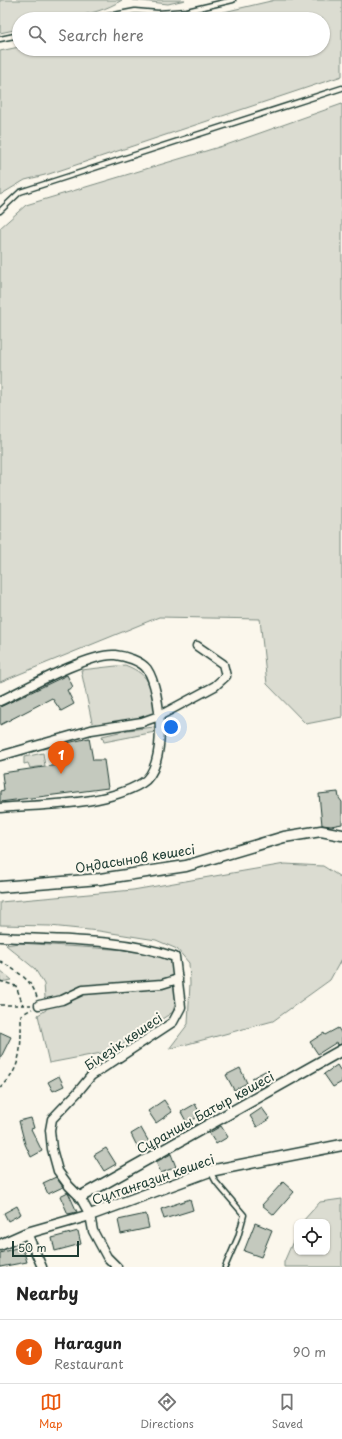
<!DOCTYPE html>
<meta charset="utf-8">
<style>
body{margin:0;font-family:"Playpen Sans",sans-serif;background:#f6f6f6;color:#222}
.controls{position:absolute;right:12px;bottom:12px;display:grid;overflow:hidden;border-radius:8px;box-shadow:0 1px 3px #0004}
.controls button{width:36px;height:36px;display:grid;place-items:center;padding:0;border:0;border-bottom:1px solid #e0e0e0;background:#fff;color:#222;font:20px sans-serif}
.scale{position:absolute;left:12px;bottom:10px;width:67px;box-sizing:border-box;padding-left:4px;border:2px solid #1f3d34;border-top:0;font-size:11px;line-height:14px;white-space:nowrap;color:#1f3d34;-webkit-text-stroke:3px #fbf7ec;paint-order:stroke}
.you{position:absolute;left:171px;top:727px;width:14px;height:14px;margin:-10px;border:3px solid #fff;border-radius:50%;background:#1a73e8;box-shadow:0 0 0 6px #1a73e833}
.badge{display:grid;place-items:center;width:26px;height:26px;border-radius:50%;background:#ea580c;color:#fff;font-size:13px;font-weight:700}
.pin{position:absolute;translate:-50% -33px;filter:drop-shadow(0 1px 2px #0008)}
.pin::after{content:'';position:absolute;top:21px;width:14px;height:12px;background:inherit;clip-path:polygon(0 0,100% 0,50% 100%)}
.list{margin:0;padding:0;list-style:none}
h2{display:flex;justify-content:space-between;align-items:center;height:52px;margin:0;padding:0 16px;font-size:17px}
h2 small{font-size:13px;font-weight:400;color:#767676}
.list li{display:grid;grid-template-columns:26px 1fr auto;gap:12px;align-items:center;box-sizing:border-box;height:64px;padding:0 16px;border-top:1px solid #e0e0e0}
.list b{display:block;font-size:15px;white-space:nowrap}
.list p{margin:0;font-size:13px;white-space:nowrap;color:#767676}
.list em{font-size:13px;font-style:normal;color:#767676}
.icon{flex:none;width:22px;height:22px;fill:none;stroke:currentColor;stroke-width:2;stroke-linecap:round;stroke-linejoin:round}
.map{position:relative;flex:none;width:342px;height:1267px;overflow:hidden}
.search{position:absolute;background:#fff;box-shadow:0 1px 3px #0004;left:12px;right:12px;top:12px;height:44px;display:flex;align-items:center;gap:10px;box-sizing:border-box;padding:0 14px;border-radius:22px;color:#767676;font-size:15px}
.sheet{height:116px;background:#fff}
nav{display:flex;justify-content:space-around;align-items:center;box-sizing:border-box;height:56px;border-top:1px solid #e0e0e0;background:#fff;font-size:11px;color:#767676}
nav a{display:grid;justify-items:center;gap:2px}
nav .on{color:#ea580c}
.map>svg:first-child{display:block}
.green{fill:#dbdcd1;stroke:#7d8c82}
.building{fill:#c4c9be;stroke:#1f3d34}
.lines{fill:none;stroke-linecap:round;stroke-linejoin:round}
.service-casing{stroke:#1f3d34;stroke-width:7}
.minor-casing{stroke:#1f3d34;stroke-width:11}
.tertiary-casing{stroke:#1f3d34;stroke-width:13}
.path{stroke:#1f3d34;stroke-width:1.5;stroke-dasharray:4 3;stroke-linecap:butt}
.service{stroke:#fbf7ec;stroke-width:4}
.minor{stroke:#fbf7ec;stroke-width:8}
.tertiary{stroke:#fbf7ec;stroke-width:10}
.labels{text-anchor:middle;dominant-baseline:central;stroke-width:4;stroke-linejoin:round;paint-order:stroke}
.street-label{font-size:13px;fill:#1f3d34;stroke:#fbf7ec}
</style>
<div class="map">
<svg width="342" height="1267" viewBox="0 0 342 1267">
<rect width="100%" height="100%" fill="#fbf7ec"/>
<filter id="ink" filterUnits="userSpaceOnUse"><feTurbulence type="fractalNoise" baseFrequency=".025" numOctaves="2"/><feDisplacementMap in="SourceGraphic" scale="8" xChannelSelector="R" yChannelSelector="G"/><feConvolveMatrix kernelMatrix="1 2 1 2 8 2 1 2 1" color-interpolation-filters="sRGB"/></filter>
<g filter="url(#ink)">
<path class="green" d="M0,0h122c-30,19 -69,19 -103,19v10l-19,4z
M133,0h52l-17,4z
M275,0h67v76l-293,98 -24,6 -25,15v-144l19,-4v2h304v-30h-129z
M342,104v613l-36,7 -39,-40 -7,-65 -101,-2 -159,65v-454l26,-23 203,-61z
M125,665c28,11 26,23 30,50l-62,12 -12,-57z
M154,727l1,5 -51,10 -2,-6 26,-6z
M43,753l2,13 -15,2 -2,-5 -4,1v-7z
M285,864l38,2 19,12v80l-12,22 -57,41 -104,28 19,-25 2,-41 -1,-20 -12,-14 -21,-9 -57,-9 -49,-5 -50,-1v-23l133,-12z
M19,943l124,8 28,10 6,35 -4,16 -61,39 -63,12 -11,-48 8,-5 -2,-26 -9,-15 -29,-24z
M0,970l12,10 -12,2z
M342,1199v68h-58v-5l13,-30v20h30v-30h-25l18,-20z"/>
<path class="building" d="M67,675l6,12 -6,3 7,14 -13,7 -9,-13 -52,27v-18z
M89,738l4,22h11l4,28 -108,14v-11l4,-1 -2,-17 63,-9 -2,-20z
M338,792l1,6 3,4v22l-11,2 -9,-1 -3,-31z
M338,1028l4,6v10l-4,1 -1,-3 -19,12 -8,-12 14,-9 1,2z
M0,1032l11,5 -11,22z
M337,1065l5,8v9l-9,5 -9,-13z
M240,1068l7,15 -13,7 -8,-15z
M267,1070l6,11 -15,8 -6,-11z
M59,1076l5,10 -11,5 -5,-9z
M164,1100l8,12 -16,11 -8,-12z
M195,1104l6,11 -14,8 -6,-11z
M262,1108l8,11 -13,8 -7,-11z
M31,1118l3,10 -3,1 11,22 -11,6 -6,-13 -6,-23z
M221,1126l7,11 -12,7 -7,-11z
M141,1128l8,14 -11,6 -7,-14z
M106,1148l10,16 -12,7 -10,-16z
M171,1154l5,13 -15,6 -5,-11z
M56,1177l7,10 -15,7 -5,-11z
M283,1182l11,10 -20,23 -12,-10z
M68,1192l9,20 -9,2 -8,-18z
M190,1199l3,11 -29,9 -3,-10z
M17,1206l4,8 -13,7 -4,-8z
M146,1214l3,14 -28,6 -3,-14z
M255,1223l17,7 -11,27 -17,-6z
M78,1231l3,13 -26,7 -3,-13z
M22,1246l5,16 -27,5v-14z"/>
<g class="lines">
<g class="service-casing">
<path id="service" d="M93,19l42,-8 23,2 29,-2 46,-11
M0,39l19,-4
M0,211l20,-19 322,-104
M210,1171l6,11 28,33 -6,22 -13,30"/>
</g>
<g class="minor-casing">
<path id="minor" d="M0,701c25,-12 89,-48 115,-46 10,1 26,6 32,14 15,22 21,99 -5,114 -38,23 -98,21 -142,25
M0,756l91,-26 51,-8 17,-6 56,-30 11,-10 -3,-12 -26,-18
M0,937c58,3 120,1 175,20l6,50 -8,15 -82,54 -14,17 -25,26 -2,11 2,19 6,22 11,15 11,11 10,18 3,16 14,26 10,10
M39,1005l23,-5 21,-10 79,-6 16,-5
M27,1233l15,34"/>
</g>
<g class="tertiary-casing">
<path id="tertiary" d="M0,887l100,-8 86,-13 98,-29 37,-6 21,4
M80,1197l262,-147
M0,1245l27,-12 63,-18 120,-44 132,-26"/>
</g>
<path class="path" d="M0,961c15,9 33,19 37,37
M0,981l16,5 7,19
M0,1005h31
M0,1088c23,-19 21,-45 21,-73l11,-6"/>
<use href="#service" class="service"/>
<use href="#minor" class="minor"/>
<use href="#tertiary" class="tertiary"/>
</g>
</g>
<g class="labels">
<g class="street-label">
<text transform="translate(135 858) rotate(-9)">Оңдасынов көшесі</text>
<text transform="translate(123 1041) rotate(-34)">Білезік көшесі</text>
<text transform="translate(205 1112) rotate(-29)">Сұраншы Батыр көшесі</text>
<text transform="translate(153 1179) rotate(-19)">Сұлтанғазин көшесі</text>
</g>
</g>
</svg>
<div class="controls">
<button><svg class="icon" aria-label="locate" viewBox="0 0 24 24"><circle cx="12" cy="12" r="6"/><path d="M12 2v4M12 18v4M2 12h4M18 12h4"/></svg></button>
</div>
<div class="scale">50 m</div>
<div class="you"></div>
<div class="pin badge" style="left:61px;top:774px">1</div>
<div class="search"><svg class="icon" aria-label="search" viewBox="0 0 24 24"><circle cx="10" cy="10" r="6"/><path d="M15 15l6 6"/></svg>Search here</div>
</div>
<section class="sheet">
<h2>Nearby<small></small></h2>
<ul class="list">
<li><span class="badge">1</span><div><b>Haragun</b><p>Restaurant</p></div><em>90 m</em></li>
</ul>
</section>
<nav>
<a class="on"><svg class="icon" aria-label="map" viewBox="0 0 24 24"><path d="M3 6l6-2 6 2 6-2v14l-6 2-6-2-6 2zM9 4v14M15 6v14"/></svg>Map</a>
<a><svg class="icon" aria-label="directions" viewBox="0 0 24 24"><path d="M12 3l9 9-9 9-9-9zM9 14v-3h6M13 9l2 2-2 2"/></svg>Directions</a>
<a><svg class="icon" aria-label="saved" viewBox="0 0 24 24"><path d="M7 4h10v16l-5-4-5 4z"/></svg>Saved</a>
</nav>
